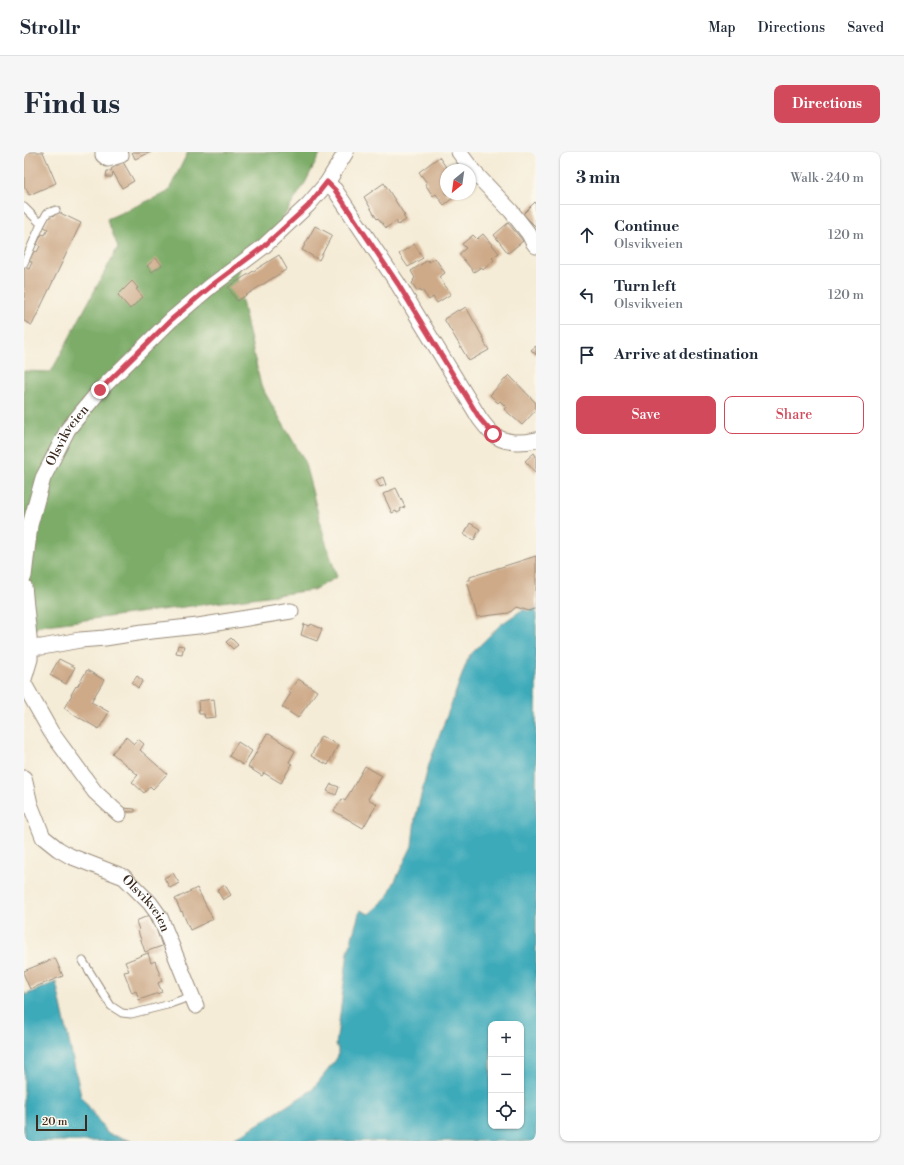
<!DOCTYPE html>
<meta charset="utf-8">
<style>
body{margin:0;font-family:"Libre Bodoni",serif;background:#f6f6f7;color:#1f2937}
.controls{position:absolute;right:12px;bottom:12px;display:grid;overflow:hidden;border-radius:8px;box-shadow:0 1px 3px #0004}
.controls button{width:36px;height:36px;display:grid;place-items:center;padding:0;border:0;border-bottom:1px solid #e0e1e3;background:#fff;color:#1f2937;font:20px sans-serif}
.compass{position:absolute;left:416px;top:12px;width:36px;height:36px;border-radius:50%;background:#fff;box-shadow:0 1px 3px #0004;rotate:209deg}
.scale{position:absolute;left:12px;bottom:10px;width:51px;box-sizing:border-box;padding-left:4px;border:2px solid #3b2a1e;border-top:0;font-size:11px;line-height:14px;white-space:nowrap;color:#3b2a1e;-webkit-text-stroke:3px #fbf7ec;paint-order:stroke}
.stop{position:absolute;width:12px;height:12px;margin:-9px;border:3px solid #d1495b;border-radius:50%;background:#fff}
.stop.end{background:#d1495b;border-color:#fff;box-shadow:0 1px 4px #0008}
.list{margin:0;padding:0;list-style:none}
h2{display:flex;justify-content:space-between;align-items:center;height:52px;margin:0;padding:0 16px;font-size:17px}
h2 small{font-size:13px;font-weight:400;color:#747a83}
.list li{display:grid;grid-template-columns:26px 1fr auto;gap:12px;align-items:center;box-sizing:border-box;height:60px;padding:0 16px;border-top:1px solid #e0e1e3}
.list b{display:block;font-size:15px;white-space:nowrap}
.list p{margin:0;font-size:13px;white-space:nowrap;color:#747a83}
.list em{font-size:13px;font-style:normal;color:#747a83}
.actions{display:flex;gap:8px;padding:12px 16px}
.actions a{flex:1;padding:9px 0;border:1px solid #d1495b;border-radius:8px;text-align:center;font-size:14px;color:#d1495b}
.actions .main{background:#d1495b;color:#fff}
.icon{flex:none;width:22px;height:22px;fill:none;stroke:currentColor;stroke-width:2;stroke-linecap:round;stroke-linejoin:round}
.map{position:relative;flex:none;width:512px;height:989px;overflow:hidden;border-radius:8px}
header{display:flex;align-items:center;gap:24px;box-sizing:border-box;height:56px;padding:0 20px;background:#fff;border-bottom:1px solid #e0e1e3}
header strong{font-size:19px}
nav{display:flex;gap:22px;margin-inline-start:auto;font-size:14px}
.intro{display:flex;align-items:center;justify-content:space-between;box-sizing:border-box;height:96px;padding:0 24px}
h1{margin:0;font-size:28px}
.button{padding:10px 18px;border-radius:8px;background:#d1495b;color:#fff;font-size:14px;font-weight:700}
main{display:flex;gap:24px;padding:0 24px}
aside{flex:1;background:#fff;border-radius:8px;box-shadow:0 1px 3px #0004}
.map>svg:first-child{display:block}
.forest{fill:#7cac67;stroke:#5c6b42}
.water{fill:#3caaba;stroke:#3c6a6c;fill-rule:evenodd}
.building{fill:#ceaa89}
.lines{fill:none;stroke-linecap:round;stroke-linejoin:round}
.service-casing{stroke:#988b7a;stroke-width:9}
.minor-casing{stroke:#988b7a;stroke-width:17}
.service{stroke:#fff;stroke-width:7}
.minor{stroke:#fff;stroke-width:15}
.route{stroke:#d1495b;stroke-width:5}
.labels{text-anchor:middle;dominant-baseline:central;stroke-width:3.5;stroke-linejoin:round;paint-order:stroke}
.street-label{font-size:13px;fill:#3b2a1e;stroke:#fbf7ec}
</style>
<header>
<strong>Strollr</strong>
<nav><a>Map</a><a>Directions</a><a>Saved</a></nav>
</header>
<div class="intro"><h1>Find us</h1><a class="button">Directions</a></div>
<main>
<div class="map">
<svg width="512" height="989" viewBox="0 0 512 989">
<rect width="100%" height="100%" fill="#fbf7ec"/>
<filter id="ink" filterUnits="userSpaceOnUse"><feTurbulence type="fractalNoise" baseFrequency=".025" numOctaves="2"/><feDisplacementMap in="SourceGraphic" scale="8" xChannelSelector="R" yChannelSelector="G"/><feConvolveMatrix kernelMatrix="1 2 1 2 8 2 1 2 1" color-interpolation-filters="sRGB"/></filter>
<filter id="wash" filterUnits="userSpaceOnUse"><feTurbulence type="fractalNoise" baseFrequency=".012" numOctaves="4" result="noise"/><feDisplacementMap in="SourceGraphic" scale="16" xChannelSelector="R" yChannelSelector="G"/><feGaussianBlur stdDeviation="0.9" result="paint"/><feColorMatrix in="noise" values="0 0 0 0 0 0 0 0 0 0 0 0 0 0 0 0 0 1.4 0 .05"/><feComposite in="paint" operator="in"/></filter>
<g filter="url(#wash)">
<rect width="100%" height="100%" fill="#f5ecd7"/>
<path class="forest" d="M164,0h133l-16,31 -28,44 -36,37 -4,15 24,107 43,74 21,80 12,37 -24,13 -274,36 -15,12v-267l27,1 67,-125 -11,-28 61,-27z"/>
<path class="water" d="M512,452v537h-307l15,-8 68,-43 23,-29 3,-5v-7l-2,-4 12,-93 12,-42 9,4 17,-15 26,-53 3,-27 14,-55 40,-108 31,-31 19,-13zM467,872h30v102h-30z
M32,830l25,114 27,38 24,7h-108v-149l1,3z"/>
<g id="blocks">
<path class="building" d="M0,0h19l13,31 -27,12 -3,-7h-2z
M108,0h19l-16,7z
M415,5l9,13h-2v24h12l-14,11 -8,-11 -3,2 -8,-12 2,-1 -8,-11z
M99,10l11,19 -12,7 -9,-16 -1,5h-6l1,-6h5l-1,-2z
M360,31l21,33h-2l3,4 -8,5 -2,-4 -10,7 -8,-10 -1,1 -13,-22z
M511,50l1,1v24l-13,-13z
M32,59l25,12 -49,102 -8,-4v-51l1,-3 4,2 3,-7 -3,-1 5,-10 3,1 3,-6 -3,-2 5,-10 3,1 3,-6 -4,-2 6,-13 4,2z
M484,71l15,18 -15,12 -14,-18z
M291,74l17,9 -13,25 -17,-10z
M459,82l16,19 -7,5 2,2 -11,10 -2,-3 -7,5 -15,-18 7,-6 -4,-4 11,-9 4,4z
M390,92l9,14 -15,9 -9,-13z
M255,103l8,14 -50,32 -9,-14z
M132,106l6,7 -10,7 -5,-6z
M411,106l10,15 -6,4 12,17 -14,9 -4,-6 -4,3 -7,-10 -1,1 -1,-2 -3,2 -5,-8 2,-2 -1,-1 2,-2 -4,-7 17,-11 1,2z
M108,129l6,7 -2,1 7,8 -13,12 -12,-14z
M442,155l19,34 -1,1 5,8 -20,11 -25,-42 14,-9 1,1z
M512,194v9l-5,-5z
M485,223l27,28v7l-14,15 -18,-16 2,-2 -6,-6 -2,2 -8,-8z
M510,301l2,3v17l-11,-12z
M359,325l3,8 -6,2 -4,-7z
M372,336l9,19 -5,2 1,2 -4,2 -1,-2 -4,2 -9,-19z
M446,371l10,6 -6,11 -10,-5z
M512,404v52l-7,3 -13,-4 -7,6 -32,4 -10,-37h3v-3z
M280,472l6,2 1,-2 11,5 -5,12 -16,-6z
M207,486l7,7 -5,4 -7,-7z
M154,493l6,1 -2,8 -6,-1z
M35,507l16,8 -9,17 -16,-9z
M63,518l17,10 -13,22 18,10 -10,17 -19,-11v1l-16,-11 8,-13h-1l5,-9 1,1z
M113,524l6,5 -5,7 -6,-5z
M274,527l19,12 -19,27 -16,-11 9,-14 -2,-2z
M190,547l2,18 -11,1 -1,-4h-5l-1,-13z
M245,582l26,17 -6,11 3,2 -11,19 -17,-10 -2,3 -14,-9 18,-32z
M297,584l17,9 -10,20 -17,-9z
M102,585l8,7 4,-5 6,5 -4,6 27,24 -14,15 -3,-3 -6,7 -12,-11 6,-7 -26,-22z
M214,590l14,9 -9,14 -14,-9z
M341,614l17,10 -14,23 9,5 -14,24 -29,-17 8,-12 3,2z
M307,632l8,3 -3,8 -9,-4z
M99,656l12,1v3h-12z
M149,721l6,10 -9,5 -6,-10z
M201,733l6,10 -8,5 -6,-10z
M173,736l16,31 -23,11 -8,-19 -1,1 -6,-13z
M126,763l3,10h2l7,21 -17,6 -7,-21 1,-1 -3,-9z
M124,801l3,10 4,-2 7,20 -4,2 4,9 -23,8 -3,-9 -4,2 -8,-21 5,-1 -4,-9z
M31,806l8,18 -33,13 -6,-14v-4z"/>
</g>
</g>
<g filter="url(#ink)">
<use href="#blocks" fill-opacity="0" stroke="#988b7a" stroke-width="1"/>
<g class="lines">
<g class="service-casing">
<path id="service" d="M0,55l17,17
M0,111l17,-39 6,-11 9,-3
M59,809l28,45 11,7 9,1 36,-9 25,-9"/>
</g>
<g class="minor-casing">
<g id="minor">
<path d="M79,0v3l5,4 13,-4"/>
<path d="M435,0l14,19 38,40 18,23 4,8 3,4"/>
<path d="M303,31l8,7 63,94 82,135c4,5 8,11 13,15 11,10 30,9 43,6"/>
<path id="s1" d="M0,424l6,-51 13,-47 25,-49 32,-39 71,-70 40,-34 52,-39 45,-42 19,-22 19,-31"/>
<path d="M0,434l6,61v12l-6,20"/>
<path d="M6,495h12l38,-7 25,-2 38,-6 55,-6 93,-15"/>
<path d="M0,532l27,48 44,60 24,22"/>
<path id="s2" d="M0,626l6,26 13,33 15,12 12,7 54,21 26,26 10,14 36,89"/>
</g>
</g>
<use href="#service" class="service"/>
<use href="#minor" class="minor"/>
</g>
</g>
<g class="lines" filter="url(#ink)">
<path class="route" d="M76,238l71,-70 40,-34 52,-39 45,-41 19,-24 8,8 63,94 82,135 13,15"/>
</g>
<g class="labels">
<g class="street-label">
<text stroke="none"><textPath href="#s1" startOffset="149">Olsvikveien</textPath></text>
<text stroke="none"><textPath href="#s2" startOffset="188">Olsvikveien</textPath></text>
</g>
</g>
</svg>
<div class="controls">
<button>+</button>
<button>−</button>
<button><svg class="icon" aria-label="locate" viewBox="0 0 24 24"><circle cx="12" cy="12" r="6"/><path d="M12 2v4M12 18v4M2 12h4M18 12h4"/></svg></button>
</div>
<svg class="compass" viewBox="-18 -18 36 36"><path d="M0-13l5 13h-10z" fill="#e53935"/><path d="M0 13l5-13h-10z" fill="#747a83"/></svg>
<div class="scale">20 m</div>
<div class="stop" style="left:469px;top:282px"></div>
<div class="stop end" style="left:76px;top:238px"></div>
</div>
<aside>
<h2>3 min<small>Walk · 240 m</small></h2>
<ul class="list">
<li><svg class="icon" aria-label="ahead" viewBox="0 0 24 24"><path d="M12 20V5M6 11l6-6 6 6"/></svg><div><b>Continue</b><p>Olsvikveien</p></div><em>120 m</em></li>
<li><svg class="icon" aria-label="left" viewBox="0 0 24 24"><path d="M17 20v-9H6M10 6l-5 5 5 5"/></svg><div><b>Turn left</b><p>Olsvikveien</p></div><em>120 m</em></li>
<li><svg class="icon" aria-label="arrive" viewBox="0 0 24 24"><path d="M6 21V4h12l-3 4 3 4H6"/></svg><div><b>Arrive at destination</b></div></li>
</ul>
<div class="actions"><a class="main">Save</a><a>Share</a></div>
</aside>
</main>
